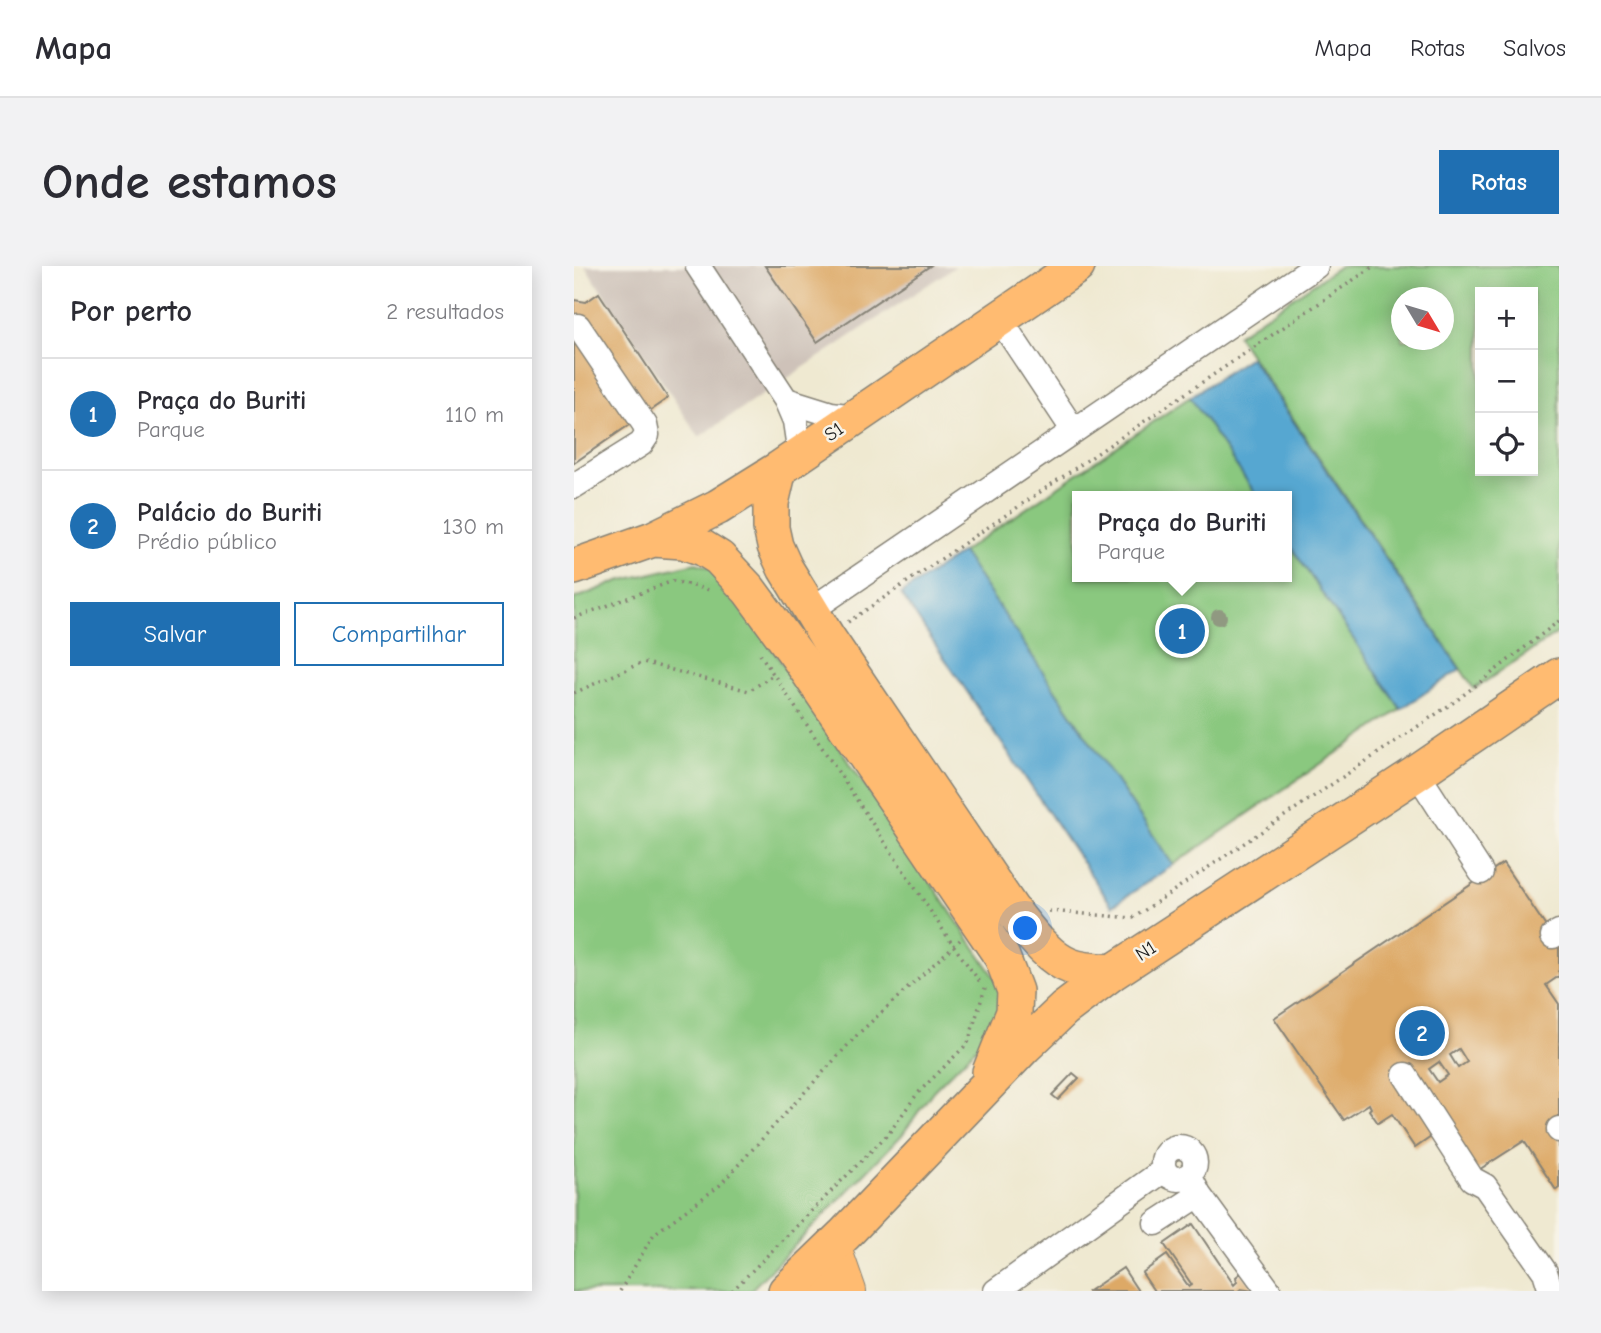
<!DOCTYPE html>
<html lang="pt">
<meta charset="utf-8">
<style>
body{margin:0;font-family:"Comic Neue",sans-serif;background:#f2f2f3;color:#2b2b33}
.controls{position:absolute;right:21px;top:21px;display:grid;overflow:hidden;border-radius:0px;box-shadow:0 4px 18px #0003}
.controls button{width:63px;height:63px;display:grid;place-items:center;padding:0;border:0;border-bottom:2px solid #e1e1e2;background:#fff;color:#2b2b33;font:35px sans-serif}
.compass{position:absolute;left:817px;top:21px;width:63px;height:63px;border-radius:50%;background:#fff;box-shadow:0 4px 18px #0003;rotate:128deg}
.you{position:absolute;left:452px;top:663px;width:24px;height:24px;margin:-18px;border:5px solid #fff;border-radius:50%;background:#1a73e8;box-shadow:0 0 0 10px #1a73e833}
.badge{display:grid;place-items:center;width:46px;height:46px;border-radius:50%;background:#1f6fb2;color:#fff;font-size:23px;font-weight:700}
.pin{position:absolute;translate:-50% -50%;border:4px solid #fff;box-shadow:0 2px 7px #0006}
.popup{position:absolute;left:498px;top:225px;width:220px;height:91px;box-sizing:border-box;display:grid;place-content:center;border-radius:0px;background:#fff;filter:drop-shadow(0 2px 5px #0005);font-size:23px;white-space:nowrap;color:#7c7c81}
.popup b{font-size:26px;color:#2b2b33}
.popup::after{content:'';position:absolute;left:50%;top:100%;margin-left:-14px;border:14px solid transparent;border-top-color:#fff}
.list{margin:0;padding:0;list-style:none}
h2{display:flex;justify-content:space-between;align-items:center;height:91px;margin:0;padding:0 28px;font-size:30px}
h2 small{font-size:23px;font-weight:400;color:#7c7c81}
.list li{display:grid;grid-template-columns:46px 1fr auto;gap:21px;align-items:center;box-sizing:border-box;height:112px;padding:0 28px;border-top:2px solid #e1e1e2}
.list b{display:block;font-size:26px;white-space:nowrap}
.list p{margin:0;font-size:23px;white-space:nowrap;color:#7c7c81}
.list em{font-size:23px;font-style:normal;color:#7c7c81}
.actions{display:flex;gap:14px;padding:21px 28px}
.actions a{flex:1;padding:16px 0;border:2px solid #1f6fb2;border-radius:0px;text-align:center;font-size:24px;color:#1f6fb2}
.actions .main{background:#1f6fb2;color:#fff}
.icon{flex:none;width:38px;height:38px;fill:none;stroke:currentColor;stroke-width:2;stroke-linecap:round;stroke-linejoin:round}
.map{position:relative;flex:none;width:985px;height:1025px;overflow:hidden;border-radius:0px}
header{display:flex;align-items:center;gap:42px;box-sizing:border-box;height:98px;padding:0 35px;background:#fff;border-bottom:2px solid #e1e1e2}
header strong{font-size:33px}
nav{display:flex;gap:38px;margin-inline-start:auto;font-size:24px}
.intro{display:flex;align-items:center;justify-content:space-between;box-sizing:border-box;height:168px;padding:0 42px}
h1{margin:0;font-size:49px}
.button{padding:18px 32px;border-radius:0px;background:#1f6fb2;color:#fff;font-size:24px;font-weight:700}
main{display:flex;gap:42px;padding:0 42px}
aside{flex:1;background:#fff;border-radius:0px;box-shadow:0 4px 18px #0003}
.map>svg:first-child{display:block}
.industrial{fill:#cec2b9}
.green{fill:#8ac87f;stroke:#53724e;stroke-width:2;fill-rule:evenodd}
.water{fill:#57a7d1;stroke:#3a6276;stroke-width:2}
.building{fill:#dda966;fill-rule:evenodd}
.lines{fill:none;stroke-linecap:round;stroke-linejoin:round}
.minor-casing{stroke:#868276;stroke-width:27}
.major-casing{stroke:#868276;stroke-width:34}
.highway-casing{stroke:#868276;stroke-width:38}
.path{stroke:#868276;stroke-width:3.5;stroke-dasharray:2 5;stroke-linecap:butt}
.minor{stroke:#fff;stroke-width:24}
.major{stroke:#ffbb71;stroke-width:32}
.highway{stroke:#ffbb71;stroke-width:35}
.tree{fill:#909981}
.labels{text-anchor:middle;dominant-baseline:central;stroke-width:5;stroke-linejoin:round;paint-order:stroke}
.street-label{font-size:19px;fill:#1c1c1c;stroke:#f7f3e8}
</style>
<header>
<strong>Mapa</strong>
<nav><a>Mapa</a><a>Rotas</a><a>Salvos</a></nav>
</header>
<div class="intro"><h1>Onde estamos</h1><a class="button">Rotas</a></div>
<main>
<aside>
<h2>Por perto<small>2 resultados</small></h2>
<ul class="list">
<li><span class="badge">1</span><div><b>Praça do Buriti</b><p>Parque</p></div><em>110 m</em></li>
<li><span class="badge">2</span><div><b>Palácio do Buriti</b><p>Prédio público</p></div><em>130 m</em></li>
</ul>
<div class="actions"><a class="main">Salvar</a><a>Compartilhar</a></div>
</aside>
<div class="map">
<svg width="985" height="1025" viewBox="0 0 985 1025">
<rect width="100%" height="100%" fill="#f7f3e8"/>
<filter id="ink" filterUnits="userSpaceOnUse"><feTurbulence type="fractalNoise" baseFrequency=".0143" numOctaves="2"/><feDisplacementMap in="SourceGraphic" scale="14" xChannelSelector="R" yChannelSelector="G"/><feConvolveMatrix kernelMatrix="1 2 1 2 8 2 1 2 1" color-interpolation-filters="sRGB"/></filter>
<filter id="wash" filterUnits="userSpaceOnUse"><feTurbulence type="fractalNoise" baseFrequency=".00686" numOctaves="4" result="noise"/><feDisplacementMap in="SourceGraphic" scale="28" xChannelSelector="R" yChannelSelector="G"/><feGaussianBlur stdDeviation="1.57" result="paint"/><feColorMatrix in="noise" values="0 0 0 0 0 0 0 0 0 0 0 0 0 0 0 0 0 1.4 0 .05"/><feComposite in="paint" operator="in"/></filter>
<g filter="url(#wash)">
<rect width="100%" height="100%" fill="#efe9d1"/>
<path class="industrial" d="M11,0h371l-257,171z"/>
<path class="green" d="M766,0h219v366l-85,57 -237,-354zM906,26h53v179h-53zM828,32h42v42h-42z
M616,131l67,99h-180v81h210v-36l114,168 -228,156 -211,-313z
M122,297l23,7 284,419v32l-70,70 -31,44 -152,156h-176v-692l45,-18z"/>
<path class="water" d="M676,91l210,312 -59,40 -114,-168v-45h-30l-67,-99z
M388,286l211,313 -61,41 -211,-312z"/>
<g id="blocks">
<path class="building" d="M191,0h165l-113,76z
M25,27l69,105 -94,65v-163l12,2z
M929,597l56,83v30l-13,9 13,19v184l-3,2 -32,-49 -47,30 -43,-36 -19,13 -23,-34 -14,9 -9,-13 2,-2 -2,-4 -25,16 -70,-102zM885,783l8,13 -9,6 -8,-13zM865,796l9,13 -10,7 -9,-13z
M499,807l6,5 -21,22 -6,-5z
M619,958l41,61 3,-3 -1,-5 5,-4 13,15 -1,3 -12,-2 -3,2h-84l-12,-18 25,-18 22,32 3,-2 -28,-41z
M549,1002l15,23h-49z"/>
</g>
</g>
<g filter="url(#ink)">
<use href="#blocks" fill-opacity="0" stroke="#868276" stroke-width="2"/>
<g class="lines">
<g class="minor-casing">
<path id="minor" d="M124,0l88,134 9,21 5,34
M425,52l75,113
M212,134l45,14 24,3
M0,220l67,-42 6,-9 -2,-10 -67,-99
M237,344l505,-344
M843,507l64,99
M979,670l6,-4
M831,809l67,104 13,7 60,86 6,19
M985,863v1
M589 897a16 16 0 1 1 32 0a16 16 0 1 1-32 0Z
M615,909l10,20 70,96
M582,957l43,-28
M422,1025l168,-121"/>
</g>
<g class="major-casing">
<path id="major" d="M260,979l16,46
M230,1008l26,17"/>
</g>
<g class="highway-casing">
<path id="highway" d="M205,203l-8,34v25l4,18 10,22 42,69 184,272c16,19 35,48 59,57 13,5 29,5 43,6
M79,273l30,2 20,7 16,10 30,32 50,68 203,299 13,34 -1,21 -24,60
M0,301l79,-28 65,-32 61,-38 298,-203
M212,1025l59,-57 179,-187 40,-38 49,-37 304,-199 142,-97"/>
</g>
<path class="path" d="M0,352l99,-37 37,9
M274,356l526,-356
M186,388l193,291 27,37
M0,427l69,-31 106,29 24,-16
M475,645l84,7 324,-218 102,-79
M984,704l1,1
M46,1025l34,-57 65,-48 139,-152 102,-94
M158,1025l157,-158 28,-39 51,-51 17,-55"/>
<use href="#minor" class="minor"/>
<use href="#major" class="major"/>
<use href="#highway" class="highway"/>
</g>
<circle class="tree" cx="645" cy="351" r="8"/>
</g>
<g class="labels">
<g class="street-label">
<text transform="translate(260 166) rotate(-35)">S1</text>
<text transform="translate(572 685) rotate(-33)">N1</text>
</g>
</g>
</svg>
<div class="controls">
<button>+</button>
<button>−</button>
<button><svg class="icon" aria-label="locate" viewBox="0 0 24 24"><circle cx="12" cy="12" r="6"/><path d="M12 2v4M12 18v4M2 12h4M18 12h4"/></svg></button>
</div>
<svg class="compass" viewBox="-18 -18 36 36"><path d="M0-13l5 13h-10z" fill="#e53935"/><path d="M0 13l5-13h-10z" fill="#7c7c81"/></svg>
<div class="you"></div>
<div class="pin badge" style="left:608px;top:365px">1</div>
<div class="popup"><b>Praça do Buriti</b>Parque</div>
<div class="pin badge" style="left:848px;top:767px">2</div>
</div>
</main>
